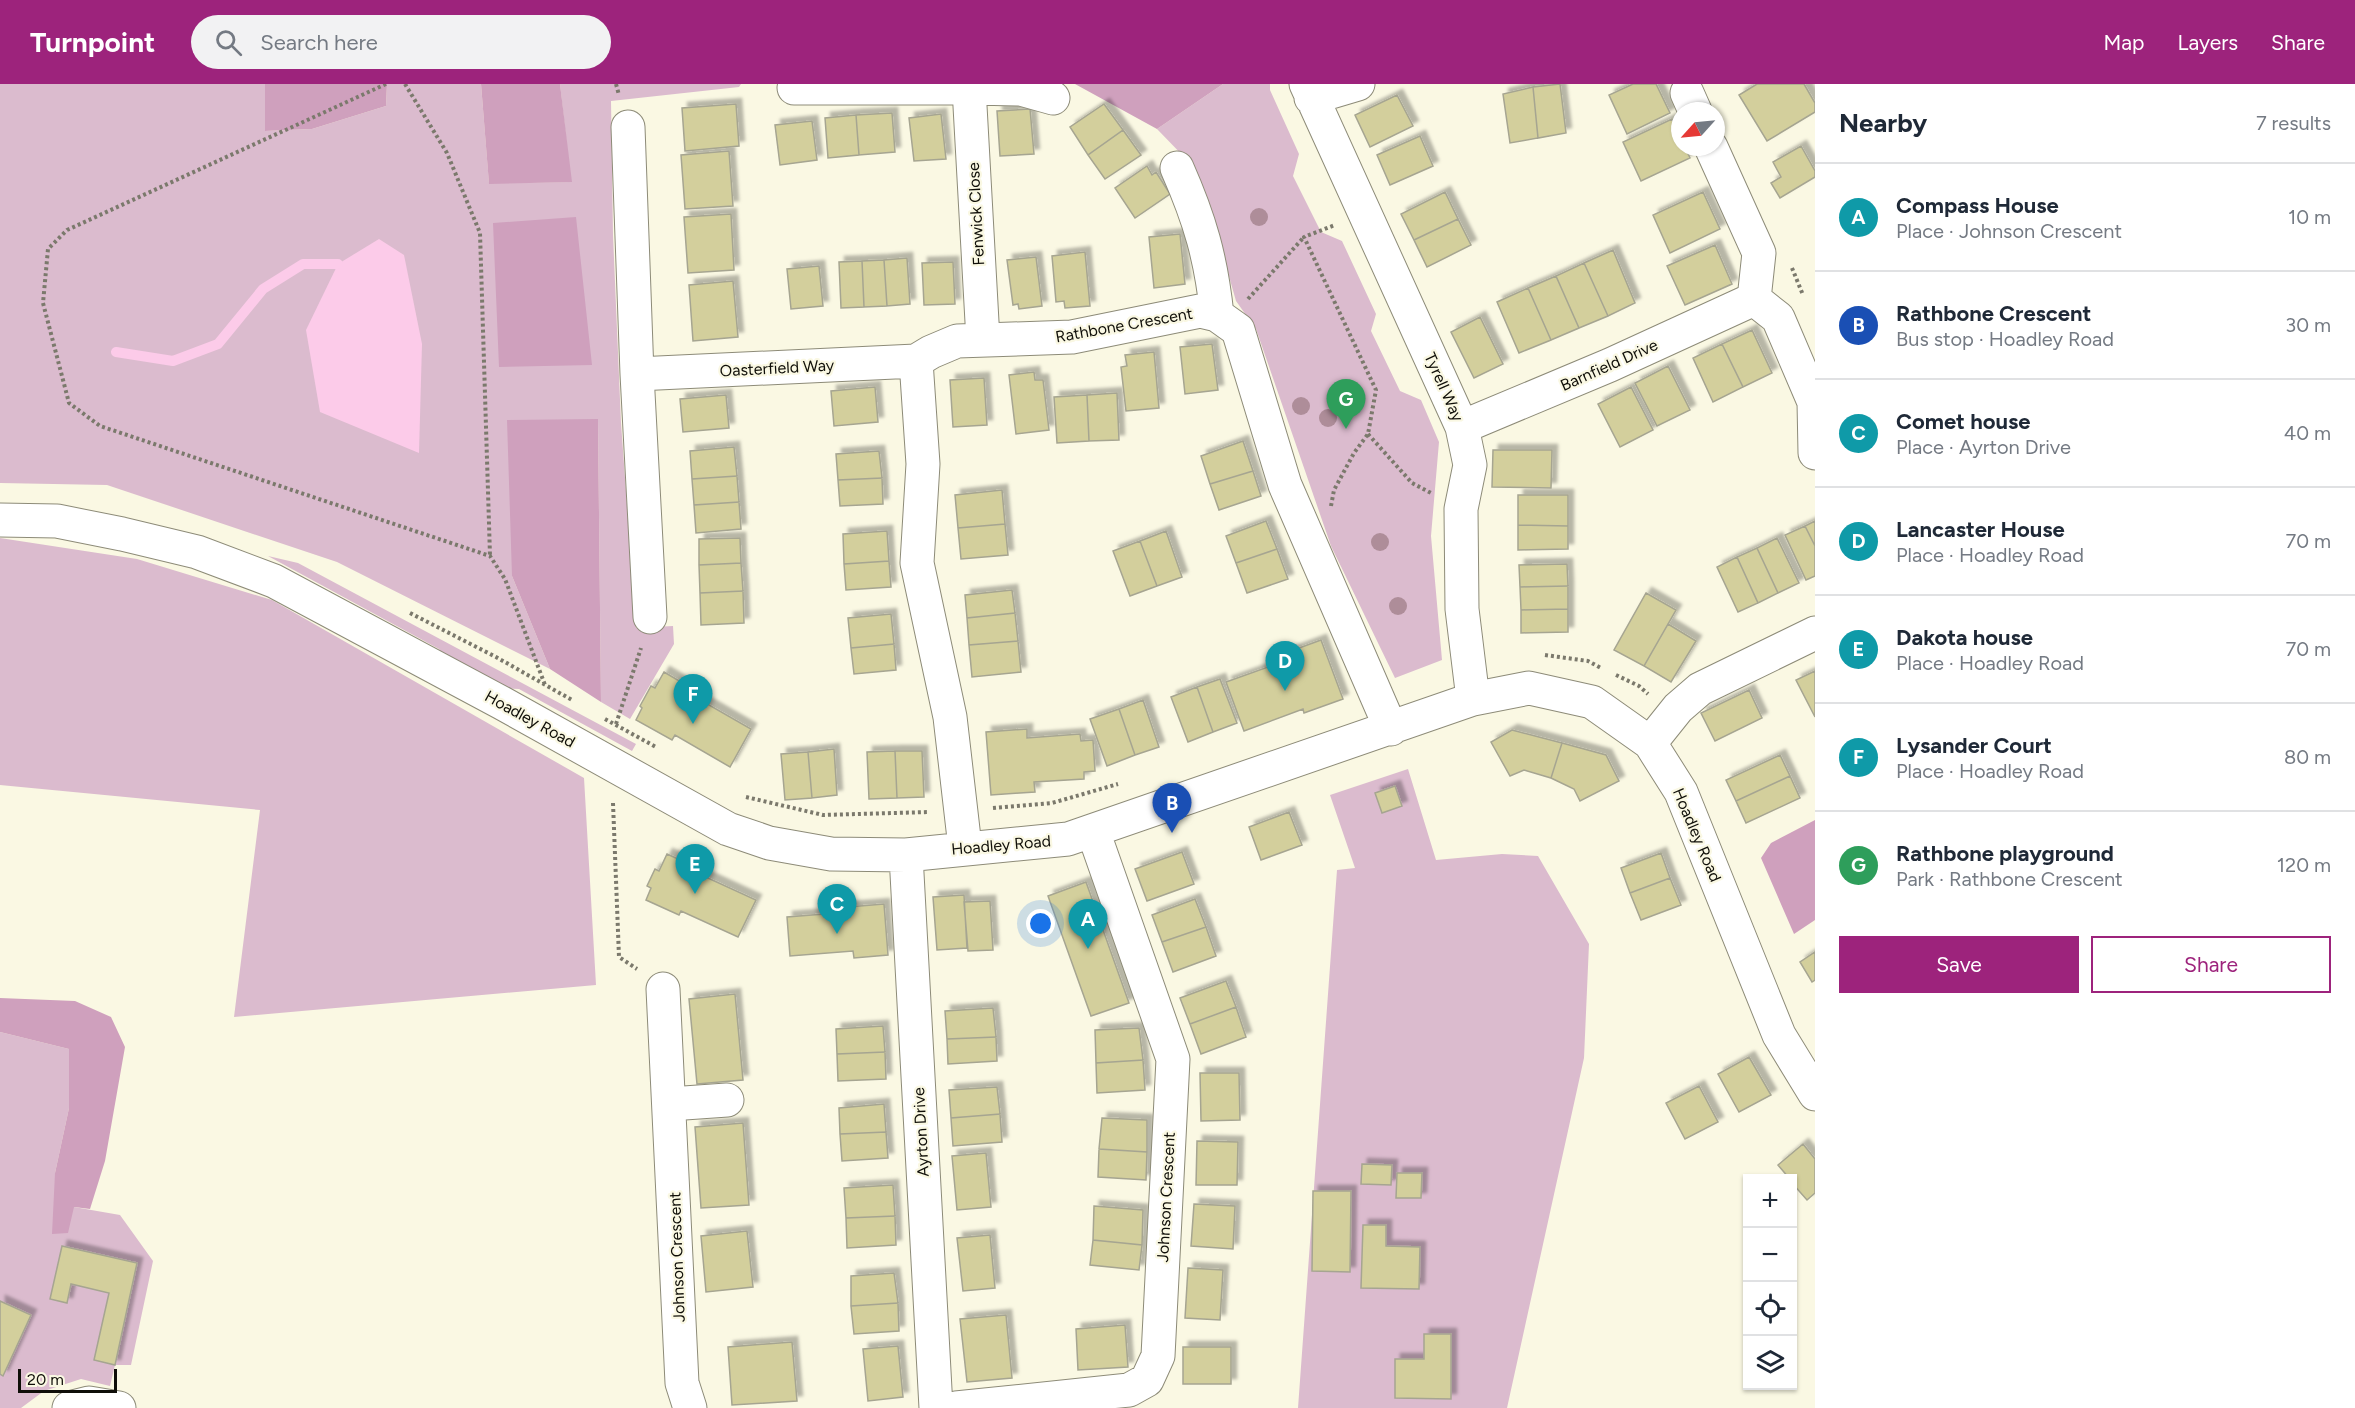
<!DOCTYPE html>
<meta charset="utf-8">
<style>
body{margin:0;font-family:Figtree,sans-serif;background:#f2f2f3;color:#1f2937}
.controls{position:absolute;right:18px;bottom:18px;display:grid;overflow:hidden;border-radius:0px;box-shadow:0 2px 4px #0004}
.controls button{width:54px;height:54px;display:grid;place-items:center;padding:0;border:0;border-bottom:2px solid #e0e1e3;background:#fff;color:#1f2937;font:30px sans-serif}
.compass{position:absolute;left:1671px;top:18px;width:54px;height:54px;border-radius:50%;background:#fff;box-shadow:0 2px 4px #0004;rotate:243deg}
.scale{position:absolute;left:18px;bottom:15px;width:99px;box-sizing:border-box;padding-left:6px;border:3px solid #0f0e08;border-top:0;font-size:16px;line-height:21px;white-space:nowrap;color:#0f0e08;-webkit-text-stroke:4px #faf8e3;paint-order:stroke}
.you{position:absolute;left:1041px;top:840px;width:21px;height:21px;margin:-15px;border:4px solid #fff;border-radius:50%;background:#1a73e8;box-shadow:0 0 0 9px #1a73e833}
.badge{display:grid;place-items:center;width:39px;height:39px;border-radius:50%;background:#9d237c;color:#fff;font-size:20px;font-weight:700}
.pin{position:absolute;translate:-50% -50px;filter:drop-shadow(0 2px 3px #0008)}
.pin::after{content:'';position:absolute;top:32px;width:21px;height:18px;background:inherit;clip-path:polygon(0 0,100% 0,50% 100%)}
.list{margin:0;padding:0;list-style:none}
h2{display:flex;justify-content:space-between;align-items:center;height:78px;margin:0;padding:0 24px;font-size:26px}
h2 small{font-size:20px;font-weight:400;color:#747a83}
.list li{display:grid;grid-template-columns:39px 1fr auto;gap:18px;align-items:center;box-sizing:border-box;height:108px;padding:0 24px;border-top:2px solid #e0e1e3}
.list b{display:block;font-size:22px;white-space:nowrap}
.list p{margin:0;font-size:20px;white-space:nowrap;color:#747a83}
.list em{font-size:20px;font-style:normal;color:#747a83}
.actions{display:flex;gap:12px;padding:18px 24px}
.actions a{flex:1;padding:14px 0;border:2px solid #9d237c;border-radius:0px;text-align:center;font-size:21px;color:#9d237c}
.actions .main{background:#9d237c;color:#fff}
.icon{flex:none;width:33px;height:33px;fill:none;stroke:currentColor;stroke-width:2;stroke-linecap:round;stroke-linejoin:round}
.map{position:relative;flex:none;width:1815px;height:1324px;overflow:hidden}
header{display:flex;align-items:center;gap:36px;box-sizing:border-box;height:84px;padding:0 30px;background:#9d237c;color:#fff}
header strong{font-size:28px}
nav{display:flex;gap:33px;margin-inline-start:auto;font-size:21px}
.search{width:420px;height:54px;background:#f2f2f3;display:flex;align-items:center;gap:15px;box-sizing:border-box;padding:0 21px;border-radius:33px;color:#747a83;font-size:22px}
main{display:flex}
aside{flex:1;background:#fff}
.map>svg:first-child{display:block}
.green{fill:#dbbbce}
.forest{fill:#cfa0bd}
.water{fill:#fccbe9}
.lines{fill:none;stroke-linecap:round;stroke-linejoin:round}
.stream{stroke:#fccbe9;stroke-width:10}
.building{fill:#d3cf9c;stroke:#a6a591;stroke-width:1.5;filter:url(#shadow)}
.minor-casing{stroke:#8d8b78;stroke-width:35}
.path{stroke:#7b796c;stroke-width:4;stroke-dasharray:3 3;stroke-linecap:butt}
.minor{stroke:#fff;stroke-width:33}
.tree{fill:#ae8d99}
.labels{text-anchor:middle;dominant-baseline:central;stroke-width:4.5;stroke-linejoin:round;paint-order:stroke}
.street-label{font-size:16px;fill:#0f0e08;stroke:#faf8e3}
</style>
<header>
<strong>Turnpoint</strong>
<div class="search"><svg class="icon" aria-label="search" viewBox="0 0 24 24"><circle cx="10" cy="10" r="6"/><path d="M15 15l6 6"/></svg>Search here</div>
<nav><a>Map</a><a>Layers</a><a>Share</a></nav>
</header>
<main>
<div class="map">
<svg width="1815" height="1324" viewBox="0 0 1815 1324">
<defs>
<filter id="shadow"><feDropShadow dx="5.5" dy="-5.5" stdDeviation="1.5" flood-color="#0004"/></filter>
</defs>
<rect width="100%" height="100%" fill="#faf8e3"/>
<path class="green" d="M0,0h265l1,47 46,-2 74,-23 1,-22h94l8,99 82,-1 -11,-98h181l-2,3 -128,14 2,134 8,188 15,205 37,-2 1,18 -44,75 -29,-17 -3,-283 -86,157 38,93 -213,-107 -230,-77 -107,-2z
M1223,0h47v6l29,64 -6,22 28,56 21,9 34,73 -5,17 29,60 21,9 18,42 -8,94 11,124 -47,18 -64,-132 -75,-217 -20,-28 -30,-106 -17,-33 -32,-33z
M0,454l137,21 135,41 312,178 12,207 -362,32 26,-207 -260,-25z
M268,472l30,7 338,181 -4,7 -113,-62 -40,-2 -24,-13 -16,-25z
M1408,685l28,91 66,-6 36,2 51,88 -5,114 -77,350h-209l39,-538 18,-2 -25,-73z
M0,948l69,17v59l-14,65 19,34 46,8 33,46 -22,104h-16l-5,21 -29,-7 -37,12 -23,17h-21z"/>
<path class="forest" d="M265,0h122l-1,22 -74,23 -47,2z
M481,0h79l12,98 -83,2z
M1075,0h148l-66,45z
M576,133l16,148 -93,2 -6,-144z
M598,335l3,283 -51,-33 -38,-93 -5,-156z
M1815,736v100l-21,14 -33,-76 10,-15z
M0,914l75,3 36,16 14,30 -20,114 -15,48 -16,-2 -6,26 -16,1 3,-61 14,-65v-59l-69,-17z"/>
<path class="water" d="M379,155l25,16 18,89 -3,109 -99,-41 -14,-82 32,-66z"/>
<g class="lines">
<path class="stream" d="M116,268l57,9 45,-17 45,-55 40,-25h35"/>
</g>
<path class="building" d="M1560,0l6,49 -28,5 -5,-51z
M1633,0h23l14,29 -43,21 -18,-39z
M1757,0h47l11,19v9l-48,29 -28,-46z
M1533,3l5,51 -28,5 -7,-49z
M1397,11l16,31 -43,21 -15,-32z
M736,20l3,42 -54,5 -3,-43z
M1104,20l19,26 -35,25 -18,-28z
M1030,25l4,45 -34,2 -3,-45z
M892,29l3,39 -36,3 -3,-40z
M941,30l5,45 -32,2 -5,-43z
M856,31l3,40 -31,3 -3,-40z
M1672,35l8,18v10h5l5,11 -49,23 -18,-39z
M812,37l5,39 -37,5 -5,-40z
M1123,46l18,25 -36,24 -17,-24z
M1420,52l13,30 -43,19 -13,-30z
M1801,62l14,25v6l-35,21 -9,-15 10,-6 -8,-15z
M729,67l4,55 -48,3 -4,-54z
M1147,82l5,9 4,-3 14,22 -35,24 -20,-30z
M1445,108l13,27 -44,21 -13,-26z
M1703,108l17,37 -50,24 -17,-38z
M731,130l3,56 -46,3 -4,-56z
M1458,135l13,26 -44,22 -13,-27z
M1180,150l5,50 -31,4 -5,-51z
M1715,161l17,39 -47,21 -18,-39z
M1613,166l22,53 -27,13 -24,-53z
M1085,168l5,54 -25,2 -1,-7 -8,1 -4,-46z
M1036,173l6,49 -23,3 -1,-5 -5,1 -6,-45z
M907,174l3,46 -23,2 -3,-46z
M884,176l3,46 -23,1 -2,-46z
M862,177l2,46 -23,1 -2,-46z
M953,178l2,42 -31,1 -2,-42z
M1584,179l24,53 -29,12 -23,-52z
M819,182l4,40 -32,3 -4,-40z
M1556,192l23,52 -28,12 -23,-52z
M733,197l5,56 -45,4 -4,-56z
M1528,204l23,52 -32,13 -22,-51z
M1480,233l23,47 -29,14 -23,-46z
M1752,246l20,43 -29,14 -21,-43z
M1212,260l6,46 -33,4 -5,-47z
M1722,260l21,43 -30,15 -20,-44z
M1154,268l5,56 -33,3 -5,-44 6,-1 -2,-11z
M1668,282l22,44 -33,16 -22,-43z
M1034,288l1,8h8l6,50 -33,4 -7,-59z
M984,294l3,47 -34,2 -3,-47z
M875,303l3,35 -44,4 -3,-35z
M1631,303l22,43 -33,17 -22,-43z
M1117,309l2,47 -30,1 -2,-46z
M726,311l3,33 -46,4 -3,-33z
M1087,311l2,46 -32,2 -3,-46z
M1243,357l10,30 -43,13 -9,-28z
M734,363l3,29 -45,3 -2,-28z
M1493,366h59l-1,38 -59,-1z
M879,367l3,27 -44,2 -2,-26z
M1253,387l8,25 -42,14 -9,-26z
M737,392l2,26 -45,3 -2,-26z
M882,394l1,26 -43,2 -2,-26z
M1002,406l3,34 -47,4 -3,-33z
M1518,411h50v31l-50,-1z
M739,418l2,27 -45,4 -2,-28z
M1266,437l11,28 -41,14 -10,-27z
M1815,437v25l-10,-20z
M1005,440l3,31 -47,4 -3,-31z
M1518,441l50,1v23l-50,1z
M1805,442l10,20v30l-9,4 -21,-45z
M887,447l2,30 -45,3 -1,-30z
M1166,447l16,46 -25,9 -17,-45z
M740,454l1,25 -42,2v-26z
M1777,454l22,45 -21,10 -21,-45z
M1140,457l17,45 -27,10 -17,-45z
M1757,464l21,45 -20,10 -21,-46z
M1277,465l11,30 -41,14 -11,-30z
M1737,473l21,46 -20,9 -21,-45z
M889,477l2,26 -45,3 -2,-26z
M741,479l2,28 -43,2 -1,-28z
M1567,480l1,22 -48,1 -1,-22z
M1568,502v23l-47,1 -1,-23z
M1012,506l3,23 -48,5 -2,-23z
M743,507l1,32 -43,2 -1,-32z
M1646,509l30,17 -32,56 -30,-16z
M1568,525v23l-47,1v-23z
M1015,529l3,28 -49,4 -2,-27z
M891,530l3,30 -43,4 -3,-30z
M1668,540l28,17 -25,41 -27,-16z
M1321,556l22,59 -39,14 -1,-4 -59,22 -18,-49 56,-20 -2,-7z
M1018,557l3,31 -49,5 -3,-32z
M894,560l2,26 -42,4 -3,-26z
M1815,587v46l-19,-37z
M664,588l34,20 -3,5 56,32 -21,38 -55,-32 -3,5 -36,-20 6,-12 -2,-2 11,-20 4,2z
M1220,595l17,44 -24,9 -16,-45z
M1197,603l16,45 -25,10 -17,-45z
M1749,606l13,28 -47,23 -14,-28z
M1143,616l16,47 -24,8 -16,-46z
M1119,625l16,46 -28,11 -17,-47z
M1027,645v9l53,-4 1,7 12,-1 2,31 -11,1v7l-50,3 1,10 -44,3 -5,-63z
M1512,646l50,13 -11,35 -27,-8 -14,6 -19,-34z
M1562,659l44,12 13,26 -39,20 -6,-12 -23,-11z
M834,665l3,46 -25,3 -4,-46z
M895,667h27l2,46 -27,1z
M895,667l2,47 -28,1 -2,-47z
M808,668l4,46 -27,2 -4,-46z
M1780,671l10,21 -54,25 -10,-21z
M1790,692l10,22 -54,25 -10,-22z
M1395,702l7,20 -20,7 -7,-20z
M1289,728l13,33 -41,15 -12,-33z
M1182,768l12,32 -47,17 -12,-32z
M1661,769l9,25 -40,15 -9,-25z
M667,770l31,14 -1,5 59,27 -18,37 -57,-26 -2,4 -33,-15 5,-12 -4,-2 8,-17 4,2z
M1670,794l11,27 -40,15 -11,-27z
M1086,798l43,121 -38,13 -43,-120z
M964,811l3,53 -30,2 -4,-53z
M1195,815l11,28 -44,15 -10,-27z
M990,817l3,49 -25,1 -4,-49z
M884,820l4,51 -34,3 -1,-7 -63,5 -3,-39 62,-5 -1,-5z
M1206,843l10,29 -43,16 -11,-30z
M1815,868v28l-3,2 -12,-20z
M1226,897l10,26 -46,17 -10,-26z
M735,910l8,86 -46,4 -8,-85z
M1236,923l10,30 -45,17 -11,-30z
M993,924l3,29 -49,2 -2,-28z
M883,942l2,26 -48,2 -1,-25z
M1139,944l4,32 -47,3 -1,-33z
M996,953l1,24 -49,3 -1,-25z
M885,968l1,27 -48,2 -1,-27z
M1749,973l22,38 -32,17 -21,-38z
M1143,976l2,30 -48,3 -1,-30z
M1200,989h39l1,47 -39,1z
M1699,1002l19,36 -33,17 -19,-36z
M997,1003l3,27 -49,4 -2,-28z
M884,1020l2,28 -46,2 -1,-26z
M1000,1030l2,28 -49,4 -2,-28z
M1102,1034l45,2v32l-48,-3z
M743,1039l6,82 -48,3 -6,-81z
M886,1048l2,26 -46,3 -2,-27z
M1197,1057l41,1 -1,43h-41z
M1803,1060l12,15v34l-8,7 -15,-17v-5h-3l-11,-13z
M1099,1065l48,3 -1,28 -48,-3z
M986,1069l5,54 -34,3 -5,-54z
M1362,1080l30,1 -1,20 -30,-1z
M1397,1089h25l-1,25h-25z
M893,1101l2,31 -49,2 -2,-30z
M1313,1107h38l-1,81 -38,-1z
M1194,1120l41,2 -2,43 -42,-3z
M1094,1122l49,4 -1,35 -49,-5z
M895,1132l1,29 -49,3 -1,-30z
M1363,1141h23v21l34,1 -1,42 -58,-1z
M747,1147l6,56 -47,5 -5,-56z
M990,1151l5,53 -32,3 -6,-53z
M1093,1156l49,5 -3,25 -49,-5z
M62,1162l75,17 -22,102 -21,-5 15,-67 -38,-9 -4,19 -17,-4z
M1188,1184l35,2 -3,50 -35,-2z
M894,1189l4,30 -47,3v-30z
M0,1217l31,14 -28,61 -3,-2z
M898,1219l1,28 -45,3 -3,-28z
M1006,1231l6,63 -45,4 -7,-63z
M1125,1241l3,42 -50,3 -2,-41z
M1424,1250h27v65l-56,-1v-39h29z
M792,1258l5,59 -65,4 -4,-58z
M898,1262l5,51 -35,4 -5,-52z
M1183,1263h48v37h-48z"/>
<g class="lines">
<g class="minor-casing">
<path id="minor" d="M1306,0l156,343 8,38 -9,44 1,100 11,90
M794,4h175l14,252
M969,4l52,1 32,9
M1687,9l8,18
M1311,14l47,-14
M628,43l9,247 13,243
M1177,84c23,52 34,90 40,147
M1754,215l24,19 36,84 1,51
M637,290l279,-13
M1462,343l148,-62 144,-66 5,-46 -48,-106
M0,436l57,1 65,13 75,18 77,29 228,122 226,126 41,14 62,11 75,1 162,-16 405,-140 56,-11 63,14 58,41 31,49 98,243 36,59
M1650,659l28,-35 22,-19 115,-56
M965,763l-15,-130 -33,-154 6,-99 -7,-103 15,-9 26,-11 115,-4 128,-26 17,4 21,15 47,155 106,244
M906,771l30,553
M663,905l19,394 8,25
M670,1020l57,-4
M69,1324l20,-5 30,5
M956,1324l173,-18 18,-10 11,-24 15,-297 -80,-228"/>
</g>
<path class="path" d="M386,0l-319,146 -19,19 -5,54 26,100 31,23 390,130 15,23 40,106
M405,0l42,69 33,80 10,323
M616,0l3,11
M1792,184l11,27
M1248,215l56,-62
M1368,350l44,49 19,10
M1331,422l3,-16 20,-37 14,-19 8,-44 -72,-153 31,-12
M410,529l86,44 76,43
M1545,571l43,6 13,7
M1616,591l23,11 9,8
M605,635l51,28
M616,640l25,-76
M746,713l77,18 106,-3
M613,719l6,154 18,12
M993,724l59,-5 66,-19"/>
<use href="#minor" class="minor"/>
</g>
<g class="tree">
<circle cx="1259" cy="133" r="9"/>
<circle cx="1301" cy="322" r="9"/>
<circle cx="1328" cy="334" r="9"/>
<circle cx="1380" cy="458" r="9"/>
<circle cx="1398" cy="522" r="9"/>
</g>
<g class="labels">
<g class="street-label">
<text transform="translate(976 130) rotate(-93)">Fenwick Close</text>
<text transform="translate(1124 241) rotate(-10)">Rathbone Crescent</text>
<text transform="translate(1609 281) rotate(-24)">Barnfield Drive</text>
<text transform="translate(777 284) rotate(-3)">Oasterfield Way</text>
<text transform="translate(1444 303) rotate(66)">Tyrell Way</text>
<text transform="translate(530 635) rotate(29)">Hoadley Road</text>
<text transform="translate(1697 751) rotate(67)">Hoadley Road</text>
<text transform="translate(1001 761) rotate(-5)">Hoadley Road</text>
<text transform="translate(921 1048) rotate(-93)">Ayrton Drive</text>
<text transform="translate(1166 1113) rotate(-87)">Johnson Crescent</text>
<text transform="translate(677 1173) rotate(-92)">Johnson Crescent</text>
</g>
</g>
</svg>
<div class="controls">
<button>+</button>
<button>−</button>
<button><svg class="icon" aria-label="locate" viewBox="0 0 24 24"><circle cx="12" cy="12" r="6"/><path d="M12 2v4M12 18v4M2 12h4M18 12h4"/></svg></button>
<button><svg class="icon" aria-label="layers" viewBox="0 0 24 24"><path d="M12 4l9 5-9 5-9-5zM3 14l9 5 9-5"/></svg></button>
</div>
<svg class="compass" viewBox="-18 -18 36 36"><path d="M0-13l5 13h-10z" fill="#e53935"/><path d="M0 13l5-13h-10z" fill="#747a83"/></svg>
<div class="scale">20 m</div>
<div class="you"></div>
<div class="pin badge" style="left:1088px;top:865px;background:#0f9aa8">A</div>
<div class="pin badge" style="left:1172px;top:749px;background:#1a4fb4">B</div>
<div class="pin badge" style="left:837px;top:850px;background:#0f9aa8">C</div>
<div class="pin badge" style="left:1285px;top:607px;background:#0f9aa8">D</div>
<div class="pin badge" style="left:695px;top:810px;background:#0f9aa8">E</div>
<div class="pin badge" style="left:693px;top:640px;background:#0f9aa8">F</div>
<div class="pin badge" style="left:1346px;top:345px;background:#2e9e5b">G</div>
</div>
<aside>
<h2>Nearby<small>7 results</small></h2>
<ul class="list">
<li><span class="badge" style="background:#0f9aa8">A</span><div><b>Compass House</b><p>Place · Johnson Crescent</p></div><em>10 m</em></li>
<li><span class="badge" style="background:#1a4fb4">B</span><div><b>Rathbone Crescent</b><p>Bus stop · Hoadley Road</p></div><em>30 m</em></li>
<li><span class="badge" style="background:#0f9aa8">C</span><div><b>Comet house</b><p>Place · Ayrton Drive</p></div><em>40 m</em></li>
<li><span class="badge" style="background:#0f9aa8">D</span><div><b>Lancaster House</b><p>Place · Hoadley Road</p></div><em>70 m</em></li>
<li><span class="badge" style="background:#0f9aa8">E</span><div><b>Dakota house</b><p>Place · Hoadley Road</p></div><em>70 m</em></li>
<li><span class="badge" style="background:#0f9aa8">F</span><div><b>Lysander Court</b><p>Place · Hoadley Road</p></div><em>80 m</em></li>
<li><span class="badge" style="background:#2e9e5b">G</span><div><b>Rathbone playground</b><p>Park · Rathbone Crescent</p></div><em>120 m</em></li>
</ul>
<div class="actions"><a class="main">Save</a><a>Share</a></div>
</aside>
</main>
